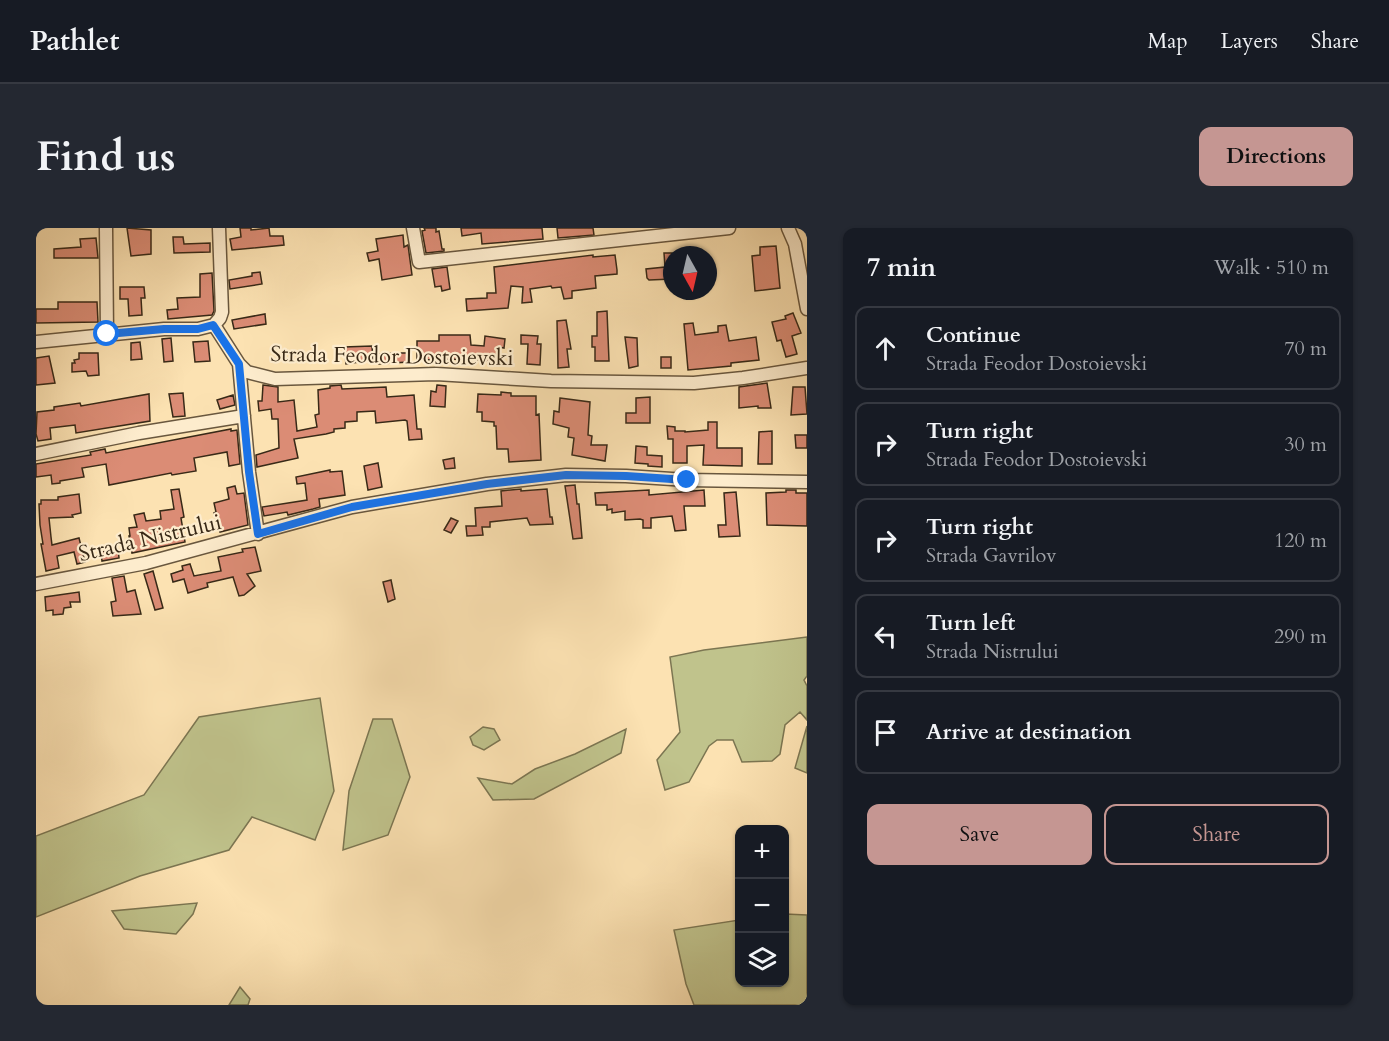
<!DOCTYPE html>
<meta charset="utf-8">
<style>
body{margin:0;font-family:Cardo,serif;background:#242831;color:#f1f3f6}
.controls{position:absolute;right:18px;bottom:18px;display:grid;overflow:hidden;border-radius:12px;box-shadow:0 2px 4px #0004}
.controls button{width:54px;height:54px;display:grid;place-items:center;padding:0;border:0;border-bottom:2px solid #363941;background:#171b24;color:#f1f3f6;font:30px sans-serif}
.compass{position:absolute;left:627px;top:18px;width:54px;height:54px;border-radius:50%;background:#171b24;box-shadow:0 2px 4px #0004;rotate:172deg}
.stop{position:absolute;width:18px;height:18px;margin:-14px;border:4px solid #1a73e8;border-radius:50%;background:#fff}
.stop.end{background:#1a73e8;border-color:#fff;box-shadow:0 2px 6px #0008}
.list{margin:0;padding:0;list-style:none}
h2{display:flex;justify-content:space-between;align-items:center;height:78px;margin:0;padding:0 24px;font-size:26px}
h2 small{font-size:20px;font-weight:400;color:#9ea1a6}
.list li{display:grid;grid-template-columns:39px 1fr auto;gap:18px;align-items:center;box-sizing:border-box;height:84px;margin:0 12px 12px;padding:0 12px;border:2px solid #363941;border-radius:12px}
.list b{display:block;font-size:22px;white-space:nowrap}
.list p{margin:0;font-size:20px;white-space:nowrap;color:#9ea1a6}
.list em{font-size:20px;font-style:normal;color:#9ea1a6}
.actions{display:flex;gap:12px;padding:18px 24px}
.actions a{flex:1;padding:14px 0;border:2px solid #c59692;border-radius:12px;text-align:center;font-size:21px;color:#c59692}
.actions .main{background:#c59692;color:#111}
.icon{flex:none;width:33px;height:33px;fill:none;stroke:currentColor;stroke-width:2;stroke-linecap:round;stroke-linejoin:round}
.map{position:relative;flex:none;width:771px;height:777px;overflow:hidden;border-radius:12px}
header{display:flex;align-items:center;gap:36px;box-sizing:border-box;height:84px;padding:0 30px;background:#171b24;border-bottom:2px solid #363941}
header strong{font-size:28px}
nav{display:flex;gap:33px;margin-inline-start:auto;font-size:21px}
.intro{display:flex;align-items:center;justify-content:space-between;box-sizing:border-box;height:144px;padding:0 36px}
h1{margin:0;font-size:42px}
.button{padding:15px 27px;border-radius:12px;background:#c59692;color:#111;font-size:21px;font-weight:700}
main{display:flex;gap:36px;padding:0 36px}
aside{flex:1;background:#171b24;border-radius:12px;box-shadow:0 2px 4px #0004}
.map>svg:first-child{display:block}
.green{fill:#c0c38c;stroke:#7c7652;stroke-width:1.5}
.building{fill:#db8c75;stroke:#382917;stroke-width:1.5}
.lines{fill:none;stroke-linecap:round;stroke-linejoin:round}
.minor-casing{stroke:#69573e;stroke-width:15}
.minor{stroke:#fdeccd;stroke-width:12}
.route{stroke:#1a73e8;stroke-width:8}
.labels{text-anchor:middle;dominant-baseline:central;stroke-width:4.5;stroke-linejoin:round;paint-order:stroke}
.street-label{font-size:22px;fill:#382917;stroke:#fdeccd}
</style>
<header>
<strong>Pathlet</strong>
<nav><a>Map</a><a>Layers</a><a>Share</a></nav>
</header>
<div class="intro"><h1>Find us</h1><a class="button">Directions</a></div>
<main>
<div class="map">
<svg width="771" height="777" viewBox="0 0 771 777">
<rect width="100%" height="100%" fill="#fce2b2"/>
<filter id="stains"><feTurbulence type="fractalNoise" baseFrequency=".00333" numOctaves="4"/><feColorMatrix values="0 0 0 0 .2 0 0 0 0 .09 0 0 0 0 .02 0 0 0 .5 -.17"/></filter>
<radialGradient id="worn" r=".72"><stop offset=".6" stop-color="#630" stop-opacity="0"/><stop offset="1" stop-color="#630" stop-opacity=".3"/></radialGradient>
<path class="green" d="M771,409v39l-3,4 3,6v34l-7,-8 -15,13 -5,29 -8,7 -30,1 -9,-22h-16l-8,6 -20,36 -24,8 -8,-30 23,-28 -10,-75 34,-7z
M284,470l14,93 -19,49 -63,-23 -23,33 -89,26 -104,41v-81l108,-41 55,-78z
M337,491h19l18,58 -22,58 -45,15 6,-59z
M771,498v47l-12,-5z
M447,499l11,2 6,11 -16,10 -11,-5 -3,-8z
M590,501l-5,24 -87,46 -41,1 -15,-22 34,6 23,-15 40,-15z
M161,675l-4,11 -17,20 -52,-5 -12,-18z
M749,686l22,1v90h-113l-8,-21 -12,-54 65,-10 1,62h44z
M204,759l10,12 -2,6h-19z"/>
<path class="building" d="M91,0l24,2v24l-20,2z
M204,0h11v2l18,-2 1,8h13l1,9 -52,5 -2,-11 11,-2z
M388,0h12v4l3,-1 3,18h2v2l-18,2 -4,-22 3,-1z
M425,0h81l1,11 -61,5 -1,-11 -19,3z
M521,0h36l1,7 -36,3z
M367,7l1,12 4,-2 4,30 -30,5 -3,-21 -10,2 -2,-8 11,-2 -2,-12z
M137,9h10l1,7 26,-1v9l-36,1z
M60,10l2,20h-44v-9l27,-2 -1,-8z
M740,18l4,42 -25,3 -3,-35 8,-1v-8z
M628,25h8v26l-23,1 -2,-2 -1,-9 19,-2z
M557,27v2l22,-2 2,15v4l-22,2 1,12 -24,3v7l-8,1 -3,-12 -9,1 -1,-2 -21,3 2,13 -10,1 1,-16 -12,-1 -3,22 -41,3 -1,-12 21,-1v-5h9l-2,-26z
M411,39l3,22 -8,2 -1,-5 -6,1 -3,-18z
M224,44l2,12 -32,5 -1,-9 23,-4v-3z
M176,45l2,38 -2,4 -44,4 -1,-9 11,-1 -1,-11 23,-1v-23z
M84,59h24l1,11h-4l1,17 -13,1 -1,-17h-8z
M22,74h39l1,20 -62,1v-14h22z
M571,83l2,50h-14v-14h-3v-11h5v-24z
M757,85l8,20 -9,3 5,18 -11,3 -5,-17 -4,1 -5,-19 14,-3 -1,-3z
M229,86l1,10 -32,5 -2,-9z
M530,92l5,29h-4l2,18 -11,1 -1,-47z
M657,95l2,12 23,-3v-6l8,-1 3,16 27,-4 3,23 -28,3v3l-43,4 -4,-46z
M403,107h31l1,10 13,1 1,-10 20,3 -1,9 -5,-1 -1,16 -25,-4 -56,1v-19h22z
M485,107l17,1 -1,8h4l-1,21 -13,-1 1,-20h-7z
M589,109l12,1 1,28 -9,2z
M135,110l2,23 -9,1 -2,-23z
M172,113l2,20 -15,1 -2,-20z
M104,114l2,17 -11,1v-17z
M336,118l1,14 -27,4 -2,-17z
M43,125h19l1,22 -11,1 -2,-5 -14,1v-9h3l-1,-3 5,-1z
M361,125h11v9l-29,2v-10z
M13,128l6,27 -19,2v-27z
M625,129h10v11h-10z
M731,155l4,25h-13v-2l-19,2v-21z
M227,157l15,2v15l16,-2 3,31 20,-4 -2,-12 4,-1 -1,-24 12,-2v-2l11,-1 1,4 44,-2 1,10 27,-2 3,34h4l1,10 -13,1 -2,-19 -2,-1 -29,3 -1,-12 -18,1v9l-12,1v6l-11,1v3l-8,2 -32,5 4,19 -41,9 -1,-12 23,-7 -1,-29h-6l-1,-10 -12,2 -1,-10h4z
M401,157l9,1 -1,21 -15,-1 1,-15 5,1z
M757,159h12l2,27 -16,1z
M465,164l10,1v3h25v19l3,-1 2,46 -32,2 -1,-13h-11l-1,-23h-2v-4l-12,-1v-9h-5l1,-18 23,1z
M147,165l2,23 -12,1 -4,-23z
M113,166l1,27 -74,12 -1,-8 -25,3 1,11 -13,2 -2,-7 1,-22 17,-2v-3l26,-4 1,3z
M197,167l2,10 -15,4 -3,-9z
M614,169v26h-24v-10h10v-15z
M524,170l30,4 -2,33 4,1 -1,9h16l-2,16 -33,-6 2,-17 -6,-1 1,-9 -16,-4 1,-13 5,1z
M672,194h9v26h25v18l-39,-1 1,-20 -17,1v17h-14v-24h-5l-1,-13 8,1v4h10v1l23,-2z
M195,201v2l6,-1 3,34 -11,2 -2,-14 -33,6 2,13 -24,4 -1,-2 -62,12 -3,-21 -24,4 2,9 -24,4v2l-8,1 -1,-9 -15,2v-13l55,-9 -1,-3 15,-3 1,4z
M736,203v33h-14l1,-32z
M759,207h12v13h-11z
M600,218l11,1v8l15,1v11l-14,-1v-2l-13,-1z
M418,230l1,10 -10,1 -2,-9z
M342,235l4,24 -14,3 -4,-24z
M294,242v2l12,-1 3,24 -26,4 1,8 -7,2 -25,6 -1,-3 -23,4 -2,-9 45,-7 -2,-17 -8,1 -1,-7z
M539,257l2,19h2l3,34 -9,1 -8,-53z
M199,258l2,8 7,-1 4,32 -28,7 -6,-19 2,-1 -2,-9 15,-4 -2,-11z
M143,261l5,28 -3,1 4,24 -53,11 -3,-17h1l-1,-8 8,-1 -3,-12 10,-2 2,8 15,-2 -1,-8 14,-2 -3,-19z
M485,261v2l26,-2 3,28h2l1,7 -23,1 -3,-7 -37,4v5h-8l1,8 -16,1 -1,-10h10l-1,-18 27,-2 -1,-15z
M613,262v5l55,-5 1,16h-21l2,24 -11,1 -3,-15 -21,2v10h-8v-8l-3,-1 -15,1v-9l-13,2v-4l-5,1v-5h-11l-1,-12z
M750,262h10v3h11v33l-40,-1 -1,-32 20,-1z
M700,264l4,44 -21,1 -1,-12h8l-2,-32z
M43,266l2,19 -9,2 1,2 -24,1 2,19 1,8 27,-7 6,24 -8,2 -3,-12 -17,4 2,12 -13,3 -5,-27h2l-3,-19 -1,-21h2v-4h17v-3z
M415,290l7,3 -7,12 -7,-3z
M219,319l6,24 -14,3 8,12 -11,9 -5,1 -6,-19 -26,6 1,4 -20,6 -4,-14 -11,3 -2,-8 12,-4 -1,-4 8,-2 4,12 27,-5 -3,-14 25,-5 -1,-3z
M82,321l1,9 -17,3 -1,-9z
M117,343l10,37 -8,2 -11,-36z
M88,348l3,16 8,-2 6,24 -28,2 -2,-14 5,-1 -4,-23z
M355,352l4,19 -7,3 -5,-20z
M43,364l1,10h-10l1,5 -7,1 -1,6 -10,1v-5l-7,1 -1,-14z"/>
<g class="lines">
<g class="minor-casing">
<path id="minor" d="M70,0l1,106
M377,0l6,34 310,-34
M752,0l7,16 12,65
M178,97l6,-7 2,-6 -3,-84
M0,114l128,-13h34l16,-4 25,39 8,8 28,7 161,-5 115,7 143,2 49,-5 64,-10
M203,136l10,108 9,62
M0,226l103,-21 105,-17
M0,356l110,-21 206,-56 135,-23 79,-9 60,1 61,4 120,2"/>
</g>
<use href="#minor" class="minor"/>
</g>
<g class="lines">
<path class="route" d="M71,106l57,-5h34l15,-4 26,39 10,108 9,62 94,-27 135,-23 79,-9 60,1 61,4"/>
</g>
<g class="labels">
<g class="street-label">
<text transform="translate(356 128) rotate(1)">Strada Feodor Dostoievski</text>
<text transform="translate(114 310) rotate(-13)">Strada Nistrului</text>
</g>
</g>
<rect width="100%" height="100%" filter="url(#stains)"/>
<rect width="100%" height="100%" fill="url(#worn)"/>
</svg>
<div class="controls">
<button>+</button>
<button>−</button>
<button><svg class="icon" aria-label="layers" viewBox="0 0 24 24"><path d="M12 4l9 5-9 5-9-5zM3 14l9 5 9-5"/></svg></button>
</div>
<svg class="compass" viewBox="-18 -18 36 36"><path d="M0-13l5 13h-10z" fill="#e53935"/><path d="M0 13l5-13h-10z" fill="#9ea1a6"/></svg>
<div class="stop" style="left:71px;top:106px"></div>
<div class="stop end" style="left:651px;top:252px"></div>
</div>
<aside>
<h2>7 min<small>Walk · 510 m</small></h2>
<ul class="list">
<li><svg class="icon" aria-label="ahead" viewBox="0 0 24 24"><path d="M12 20V5M6 11l6-6 6 6"/></svg><div><b>Continue</b><p>Strada Feodor Dostoievski</p></div><em>70 m</em></li>
<li><svg class="icon" aria-label="right" viewBox="0 0 24 24"><path d="M7 20v-9h11M14 6l5 5-5 5"/></svg><div><b>Turn right</b><p>Strada Feodor Dostoievski</p></div><em>30 m</em></li>
<li><svg class="icon" aria-label="right" viewBox="0 0 24 24"><path d="M7 20v-9h11M14 6l5 5-5 5"/></svg><div><b>Turn right</b><p>Strada Gavrilov</p></div><em>120 m</em></li>
<li><svg class="icon" aria-label="left" viewBox="0 0 24 24"><path d="M17 20v-9H6M10 6l-5 5 5 5"/></svg><div><b>Turn left</b><p>Strada Nistrului</p></div><em>290 m</em></li>
<li><svg class="icon" aria-label="arrive" viewBox="0 0 24 24"><path d="M6 21V4h12l-3 4 3 4H6"/></svg><div><b>Arrive at destination</b></div></li>
</ul>
<div class="actions"><a class="main">Save</a><a>Share</a></div>
</aside>
</main>
